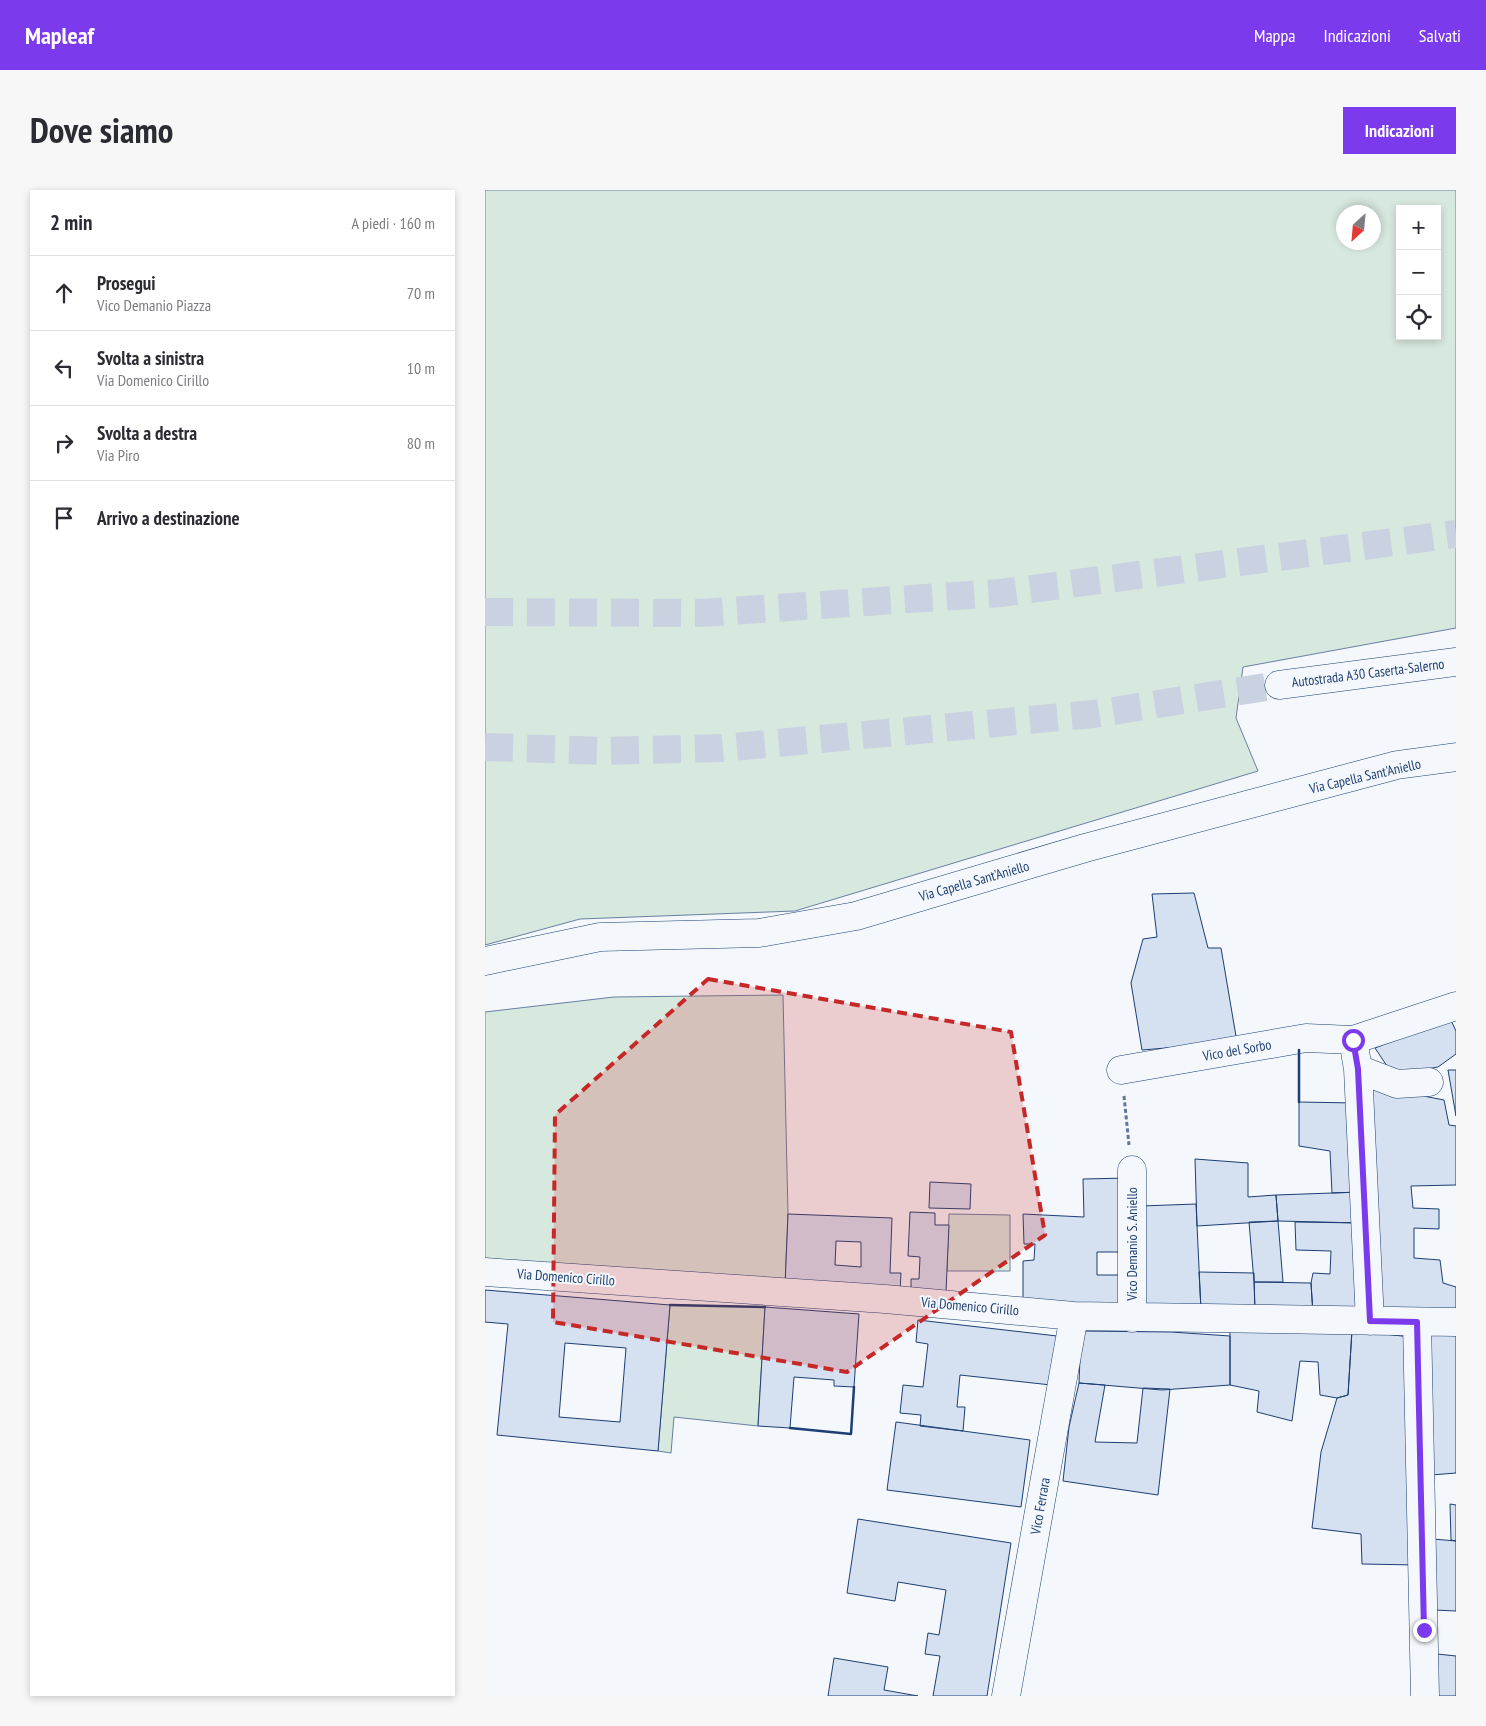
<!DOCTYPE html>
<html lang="it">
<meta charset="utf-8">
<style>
body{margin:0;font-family:"PT Sans Narrow",sans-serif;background:#f7f7f7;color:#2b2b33}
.controls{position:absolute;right:15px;top:15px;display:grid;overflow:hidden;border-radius:0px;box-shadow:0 2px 8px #0003}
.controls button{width:45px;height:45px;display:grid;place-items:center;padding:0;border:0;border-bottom:1px solid #e1e1e2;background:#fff;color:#2b2b33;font:25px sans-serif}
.compass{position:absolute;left:851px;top:15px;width:45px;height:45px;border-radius:50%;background:#fff;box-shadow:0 2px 8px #0003;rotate:206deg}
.stop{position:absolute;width:15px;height:15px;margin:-11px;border:4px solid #7c3aed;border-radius:50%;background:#fff}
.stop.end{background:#7c3aed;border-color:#fff;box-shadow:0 1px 5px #0008}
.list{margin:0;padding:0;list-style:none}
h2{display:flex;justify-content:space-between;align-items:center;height:65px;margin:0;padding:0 20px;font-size:21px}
h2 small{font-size:16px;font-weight:400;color:#7c7c81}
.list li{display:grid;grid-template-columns:32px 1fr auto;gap:15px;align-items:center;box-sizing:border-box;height:75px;padding:0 20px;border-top:1px solid #e1e1e2}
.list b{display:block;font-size:19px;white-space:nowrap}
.list p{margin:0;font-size:16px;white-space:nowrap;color:#7c7c81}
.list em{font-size:16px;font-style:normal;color:#7c7c81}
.icon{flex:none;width:28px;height:28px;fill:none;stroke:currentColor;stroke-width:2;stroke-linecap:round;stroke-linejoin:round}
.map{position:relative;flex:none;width:971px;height:1506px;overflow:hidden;border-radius:0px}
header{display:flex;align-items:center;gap:30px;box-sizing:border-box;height:70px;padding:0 25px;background:#7c3aed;color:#fff}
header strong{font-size:24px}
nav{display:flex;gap:28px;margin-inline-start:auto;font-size:18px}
.intro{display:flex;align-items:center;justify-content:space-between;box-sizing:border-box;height:120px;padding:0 30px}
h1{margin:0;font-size:35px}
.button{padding:12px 22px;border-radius:0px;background:#7c3aed;color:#fff;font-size:18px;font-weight:700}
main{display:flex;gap:30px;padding:0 30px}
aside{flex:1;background:#fff;border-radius:0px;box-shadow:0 2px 8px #0003}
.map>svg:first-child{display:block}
.green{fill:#d7e8df;stroke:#687fa3;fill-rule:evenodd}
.building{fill:#d5e0f0;stroke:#1d3f73;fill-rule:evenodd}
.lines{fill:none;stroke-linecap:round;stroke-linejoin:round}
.highway-tunnel{stroke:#c9d2e0;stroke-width:28;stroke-dasharray:28 14;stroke-linecap:butt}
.minor-casing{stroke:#1d3f73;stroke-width:29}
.major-casing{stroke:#1d3f73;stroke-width:29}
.highway-casing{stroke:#1d3f73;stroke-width:29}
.path{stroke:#5e769c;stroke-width:3;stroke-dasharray:4 2.5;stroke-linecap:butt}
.minor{stroke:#f4f7fb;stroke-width:28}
.major{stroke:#f4f7fb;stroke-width:28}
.highway{stroke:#f4f7fb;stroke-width:28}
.wall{stroke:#1d3f73;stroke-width:2.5}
.route{stroke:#7c3aed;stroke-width:6}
.marked{fill:#c62828;fill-opacity:0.2;stroke:#c62828;stroke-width:4;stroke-dasharray:10 6;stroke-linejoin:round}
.labels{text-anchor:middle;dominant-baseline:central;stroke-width:4;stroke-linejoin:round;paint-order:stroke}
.street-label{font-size:14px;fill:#1d3f73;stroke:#f4f7fb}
</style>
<header>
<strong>Mapleaf</strong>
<nav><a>Mappa</a><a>Indicazioni</a><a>Salvati</a></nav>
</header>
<div class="intro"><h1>Dove siamo</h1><a class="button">Indicazioni</a></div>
<main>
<aside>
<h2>2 min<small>A piedi · 160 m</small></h2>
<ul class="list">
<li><svg class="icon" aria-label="ahead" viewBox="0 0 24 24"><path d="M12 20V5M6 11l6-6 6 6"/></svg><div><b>Prosegui</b><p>Vico Demanio Piazza</p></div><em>70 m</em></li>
<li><svg class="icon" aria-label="left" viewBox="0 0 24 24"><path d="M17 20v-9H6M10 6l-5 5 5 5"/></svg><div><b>Svolta a sinistra</b><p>Via Domenico Cirillo</p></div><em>10 m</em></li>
<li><svg class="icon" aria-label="right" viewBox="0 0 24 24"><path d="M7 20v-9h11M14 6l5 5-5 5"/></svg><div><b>Svolta a destra</b><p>Via Piro</p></div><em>80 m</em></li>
<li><svg class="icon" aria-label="arrive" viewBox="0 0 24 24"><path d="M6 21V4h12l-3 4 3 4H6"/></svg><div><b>Arrivo a destinazione</b></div></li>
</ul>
</aside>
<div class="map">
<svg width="971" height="1506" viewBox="0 0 971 1506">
<rect width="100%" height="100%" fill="#f4f7fb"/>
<path class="green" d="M0,0h971v438l-213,39 -7,51 22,53 -463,140 -215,8 -95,26zM915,19h37v127h-37zM888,22v30h-30v-30z
M298,805l5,219 -3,72 -300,-21v-253l129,-15z
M464,1024l61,1v56h-63z
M185,1115l95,2 -7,119 -84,-9 -3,36 -13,-2z"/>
<path class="building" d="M709,703l14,55h13l16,94 -95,8 -11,-67 12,-44 14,-2 -5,-43z
M963,824l8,17v23l-18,13 -45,8 -18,-27 33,-13z
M963,880h8v46z
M882,895l77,15 5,25 7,1v59l-45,1 2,22 26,1v20l-25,-1v30l26,2 3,23 13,4v24h-77z
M814,912l56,1 5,89 -28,1 -2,-42 -31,-5z
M710,969l53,4v34l28,-2 2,26 -81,5z
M643,988l-1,132 -104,-5v-44l11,-1 1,-16h-11l-1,-30 61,3 -1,-38zM612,1062h23l1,23h-24z
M445,992l41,2 -1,25 -41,-1z
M875,1002l1,31 -83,-2 -2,-26z
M711,1014l5,106 -56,-2 -4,-102z
M425,1022l25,1v12h14l-3,67 -35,-2v-11h8l1,-22 -12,-1z
M303,1024l104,4 -2,55h11l-1,17 -115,-4zM351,1051l25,1v25l-26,-2z
M793,1031l5,61h-29l-5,-60z
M810,1032l66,1 3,91h-51l-2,-31 2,-10 17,1 1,-23 -35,-1z
M714,1082l55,1 1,39 -54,-2z
M769,1092l57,1 2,31 -58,-2z
M0,1100l185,15 -12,146 -161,-16 11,-111 -23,-2zM80,1153l61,5 -6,74 -61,-5z
M280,1117l94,7 -5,73 -20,-1v-6l-40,-3 -4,51 -32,-2z
M433,1130l139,16 -6,49 -91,-10 -3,32h8l-2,24 -43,-5 1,-11 -21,-2 3,-28 20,2 5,-43 -12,-2z
M745,1135l122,5 -4,65 -11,3 -17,-3 -2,-33 -18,-1 -8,60 -35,-9 2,-21 -29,-6z
M867,1140l58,7 7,228 -55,-1 -1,-30 -49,-6 9,-76 16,-54 11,-3z
M596,1141l90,1 59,4v49l-68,5 -83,-7z
M942,1145h29v138l-25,2z
M594,1193l26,2 -10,57 42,1 6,-55 27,1 -12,106 -95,-14 6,-54z
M411,1232l134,18 -9,67 -134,-17z
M965,1314l6,1v36l-5,-1z
M373,1329l153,24 -24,153h-54l7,-40 -15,-2 3,-21 11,2 7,-45 -48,-8 -3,19 -48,-8z
M948,1349l23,2v70l-22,-1z
M952,1464l19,2v40h-18z
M349,1468l54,9 -4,23 34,6h-90z"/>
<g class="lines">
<path class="highway-tunnel" d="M0,422l215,1 300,-20 456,-59
M0,557l118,4 119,-3 372,-34 185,-29"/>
<g class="minor-casing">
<path id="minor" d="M868,850l5,29 12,252
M873,879l39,15 32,-2
M636,880l185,-32 47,2 103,-34
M647,980v148
M0,1082l400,27 189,17 382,6
M932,1132l8,374
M521,1506l68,-380"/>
</g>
<g class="major-casing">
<path id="major" d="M0,771l115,-24 159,-4 97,-17 229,-68 312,-83 59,-8"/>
</g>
<g class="highway-casing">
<path id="highway" d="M794,495l177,-23"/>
</g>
<path class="path" d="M639,906l5,49"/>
<use href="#minor" class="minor"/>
<use href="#major" class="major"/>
<use href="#highway" class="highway"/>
<path class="wall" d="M814,860v52
M185,1115l95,2
M305,1238l61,6 3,-47"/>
</g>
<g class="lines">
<path class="route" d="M868,850l5,29 12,252 47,1 7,308"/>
</g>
<path class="marked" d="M223,789l303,53 34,203 -198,137 -294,-50 2,-207z"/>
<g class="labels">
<g class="street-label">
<text transform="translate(883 483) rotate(-7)">Autostrada A30 Caserta-Salerno</text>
<text transform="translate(880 586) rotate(-13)">Via Capella Sant'Aniello</text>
<text transform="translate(489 691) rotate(-16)">Via Capella Sant'Aniello</text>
<text transform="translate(752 860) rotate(-10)">Vico del Sorbo</text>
<text transform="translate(647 1054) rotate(-90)">Vico Demanio S. Aniello</text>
<text transform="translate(81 1087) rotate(4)">Via Domenico Cirillo</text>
<text transform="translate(485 1116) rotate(5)">Via Domenico Cirillo</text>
<text transform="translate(555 1316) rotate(-80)">Vico Ferrara</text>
</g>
</g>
</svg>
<div class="controls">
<button>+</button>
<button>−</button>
<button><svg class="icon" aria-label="locate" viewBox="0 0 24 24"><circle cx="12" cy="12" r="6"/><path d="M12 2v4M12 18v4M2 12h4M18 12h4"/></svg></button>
</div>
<svg class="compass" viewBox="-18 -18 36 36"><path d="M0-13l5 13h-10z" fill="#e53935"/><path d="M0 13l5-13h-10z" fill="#7c7c81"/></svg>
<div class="stop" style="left:868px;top:850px"></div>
<div class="stop end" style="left:939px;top:1440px"></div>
</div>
</main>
